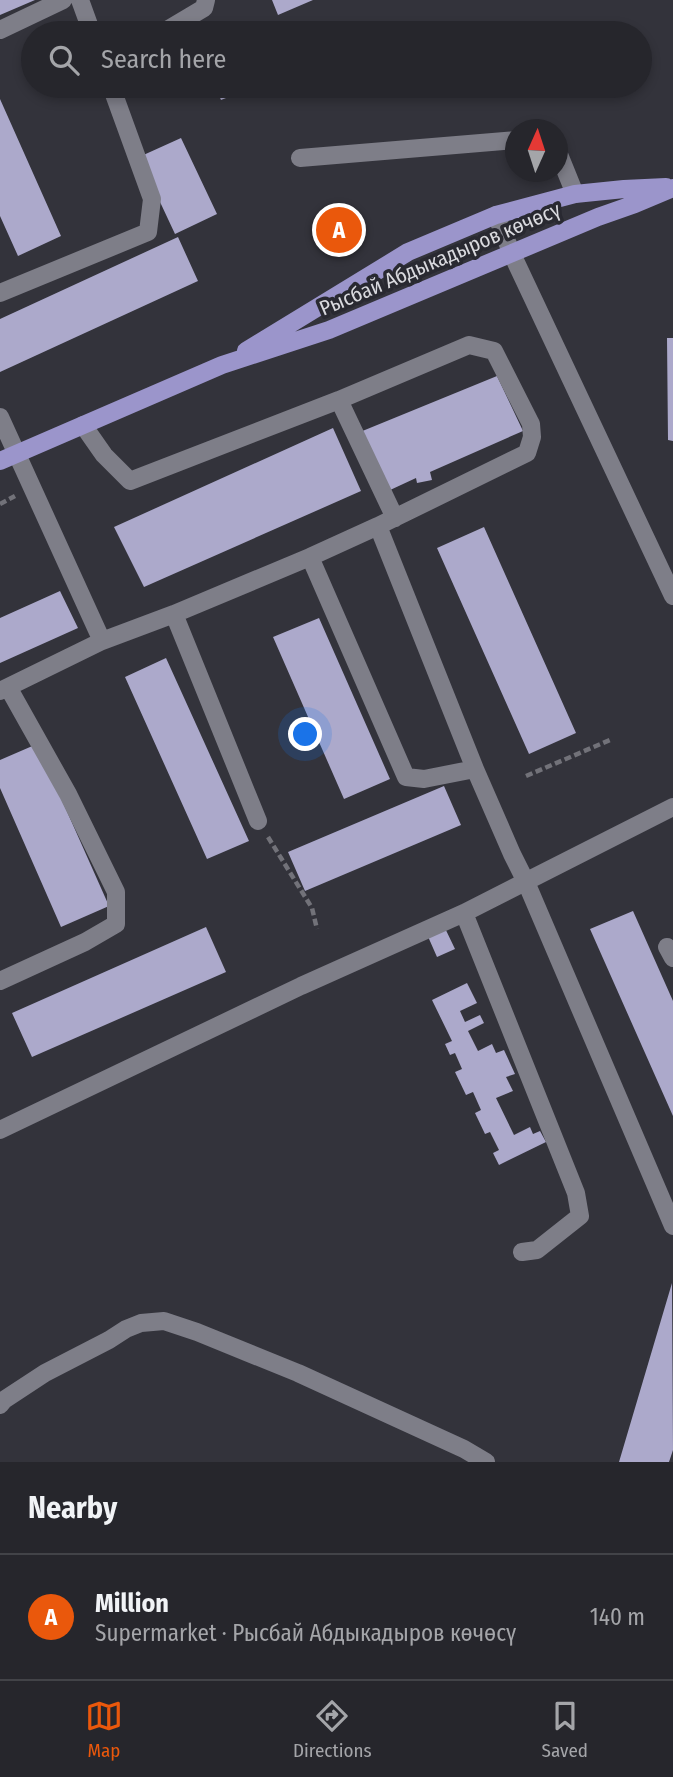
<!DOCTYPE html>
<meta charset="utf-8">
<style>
body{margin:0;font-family:"Fira Sans Condensed",sans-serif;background:#2e2e34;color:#f1f3f6}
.compass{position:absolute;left:505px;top:119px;width:63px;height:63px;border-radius:50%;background:#26262c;box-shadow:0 4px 10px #0003;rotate:3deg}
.you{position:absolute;left:306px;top:735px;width:24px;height:24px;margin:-18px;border:5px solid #fff;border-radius:50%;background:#1a73e8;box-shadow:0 0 0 10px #1a73e833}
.badge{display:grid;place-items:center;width:46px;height:46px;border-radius:50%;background:#ea580c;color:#fff;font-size:23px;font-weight:700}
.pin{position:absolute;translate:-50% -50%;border:4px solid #fff;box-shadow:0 2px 7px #0006}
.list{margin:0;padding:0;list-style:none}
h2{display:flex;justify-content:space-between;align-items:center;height:91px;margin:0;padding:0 28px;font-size:30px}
h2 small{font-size:23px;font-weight:400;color:#a4a5a9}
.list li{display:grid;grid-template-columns:46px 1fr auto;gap:21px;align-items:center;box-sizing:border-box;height:126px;padding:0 28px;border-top:2px solid #424348}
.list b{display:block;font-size:26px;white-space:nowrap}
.list p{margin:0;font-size:23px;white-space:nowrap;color:#a4a5a9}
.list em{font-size:23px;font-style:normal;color:#a4a5a9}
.icon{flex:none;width:38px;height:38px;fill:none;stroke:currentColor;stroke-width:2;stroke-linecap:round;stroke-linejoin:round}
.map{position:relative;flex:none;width:673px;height:1462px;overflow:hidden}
.search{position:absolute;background:#26262c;box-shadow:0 4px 10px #0003;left:21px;right:21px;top:21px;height:77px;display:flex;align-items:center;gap:18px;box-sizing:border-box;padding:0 24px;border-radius:38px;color:#a4a5a9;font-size:26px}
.sheet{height:217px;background:#26262c}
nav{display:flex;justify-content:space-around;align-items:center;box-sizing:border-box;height:98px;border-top:2px solid #424348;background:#26262c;font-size:19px;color:#a4a5a9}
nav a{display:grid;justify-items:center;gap:4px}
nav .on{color:#ea580c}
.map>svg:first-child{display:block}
.building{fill:#aca9cb}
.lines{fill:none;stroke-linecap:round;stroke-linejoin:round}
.path{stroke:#727279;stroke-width:4.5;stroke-dasharray:7 3.5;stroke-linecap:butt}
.minor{stroke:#7e7e88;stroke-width:18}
.major{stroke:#9b95cb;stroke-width:18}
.labels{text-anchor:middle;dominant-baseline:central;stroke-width:7;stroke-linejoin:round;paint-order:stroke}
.street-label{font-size:21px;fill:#d9d9de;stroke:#292931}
</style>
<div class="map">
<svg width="673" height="1462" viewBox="0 0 673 1462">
<rect width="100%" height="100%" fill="#33333b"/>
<path class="building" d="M0,0h35l-35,15z
M272,0h41l-35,15z
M282,21l5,12h-34z
M215,86h41l-35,14z
M0,99l61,137 -43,20 -18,-40z
M181,138l36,76 -42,20 -36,-77z
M178,237l20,44 -198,91v-53z
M667,338h6v103l-5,-1z
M497,376l26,55 -93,41 2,8 -15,3 -1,-5 -28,13 -28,-59z
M333,428l28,63 -217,96 -30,-60z
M484,527l92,206 -47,21 -92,-206z
M60,591l18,37 -78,35v-45z
M319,618l71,161 -46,20 -71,-162z
M166,658l83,183 -42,18 -82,-182z
M37,744l72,162 -48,21 -61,-139v-28z
M444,786l17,39 -156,66 -17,-39z
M633,911l40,90v115l-83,-187z
M443,924l12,25 -18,8 -11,-25z
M206,927l20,45 -194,85 -20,-44z
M467,983l10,20 -17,8 5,11 15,-7 4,8 -16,8 10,20 14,-7 4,9 8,-3 11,24 -9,3 7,14 -17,7 18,37 16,-8 3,7 7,-3 6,11 -47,23 -6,-12 6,-3 -9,-18 -5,2 -10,-21 6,-3 -8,-18 -7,3 -11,-23 7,-3 -7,-16 -5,2 -5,-11 7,-3 -20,-41z
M672,1283l1,167 -4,12h-50z"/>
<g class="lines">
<path class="path" d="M0,504l15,-8
M526,776l84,-36
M268,837l44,71 5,21"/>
<path class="minor" d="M80,0l12,33
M0,30l63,-30
M162,33l42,-25 2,-8
M558,152l17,42
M300,158l216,-18
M496,215l16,39 161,342
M0,293l148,-61 4,-33 -41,-113
M339,400l56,118
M0,417l102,224
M378,526l97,243 37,85 14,28 147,344
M310,557l96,220 18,2 51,-10
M174,614l84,207
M0,691l102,-50 72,-27 136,-57 68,-31 149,-73 5,-16 -1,-13 -37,-73 -25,-6 -130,55 -209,81 -26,-26 -21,-30
M464,913l112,280 4,23 -43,34 -15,2
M667,947l6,11
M0,981l85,-39 31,-18v-32l-48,-98 -60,-107
M0,1130l301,-144 163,-73 209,-106
M0,1405l4,-5 41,-27 64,-33 17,-11 15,-6 23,-2 33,11 101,41 166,76 22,13"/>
<path class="major" d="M246,351l162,-99 88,-37 79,-21 49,-5 42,-2
M0,461l222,-96 107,-35 269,-113 37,-13 38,-16"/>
</g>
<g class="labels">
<g class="street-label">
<text transform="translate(440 259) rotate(-23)">Рысбай Абдыкадыров көчөсү</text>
</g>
</g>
</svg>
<svg class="compass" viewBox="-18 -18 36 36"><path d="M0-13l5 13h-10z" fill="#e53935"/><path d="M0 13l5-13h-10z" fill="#a4a5a9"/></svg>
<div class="you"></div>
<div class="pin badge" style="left:339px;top:230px">A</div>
<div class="search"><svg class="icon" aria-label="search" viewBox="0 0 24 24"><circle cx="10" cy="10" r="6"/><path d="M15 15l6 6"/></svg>Search here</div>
</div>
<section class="sheet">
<h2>Nearby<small></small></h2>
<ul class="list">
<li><span class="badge">A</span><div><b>Million</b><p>Supermarket · Рысбай Абдыкадыров көчөсү</p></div><em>140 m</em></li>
</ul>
</section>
<nav>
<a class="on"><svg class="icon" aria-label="map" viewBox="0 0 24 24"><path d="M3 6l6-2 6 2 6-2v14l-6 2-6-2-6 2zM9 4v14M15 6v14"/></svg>Map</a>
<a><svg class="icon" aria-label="directions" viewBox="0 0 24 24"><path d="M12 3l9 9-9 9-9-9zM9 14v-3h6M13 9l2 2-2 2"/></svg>Directions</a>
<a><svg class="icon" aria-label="saved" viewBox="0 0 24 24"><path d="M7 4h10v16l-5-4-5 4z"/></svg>Saved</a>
</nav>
